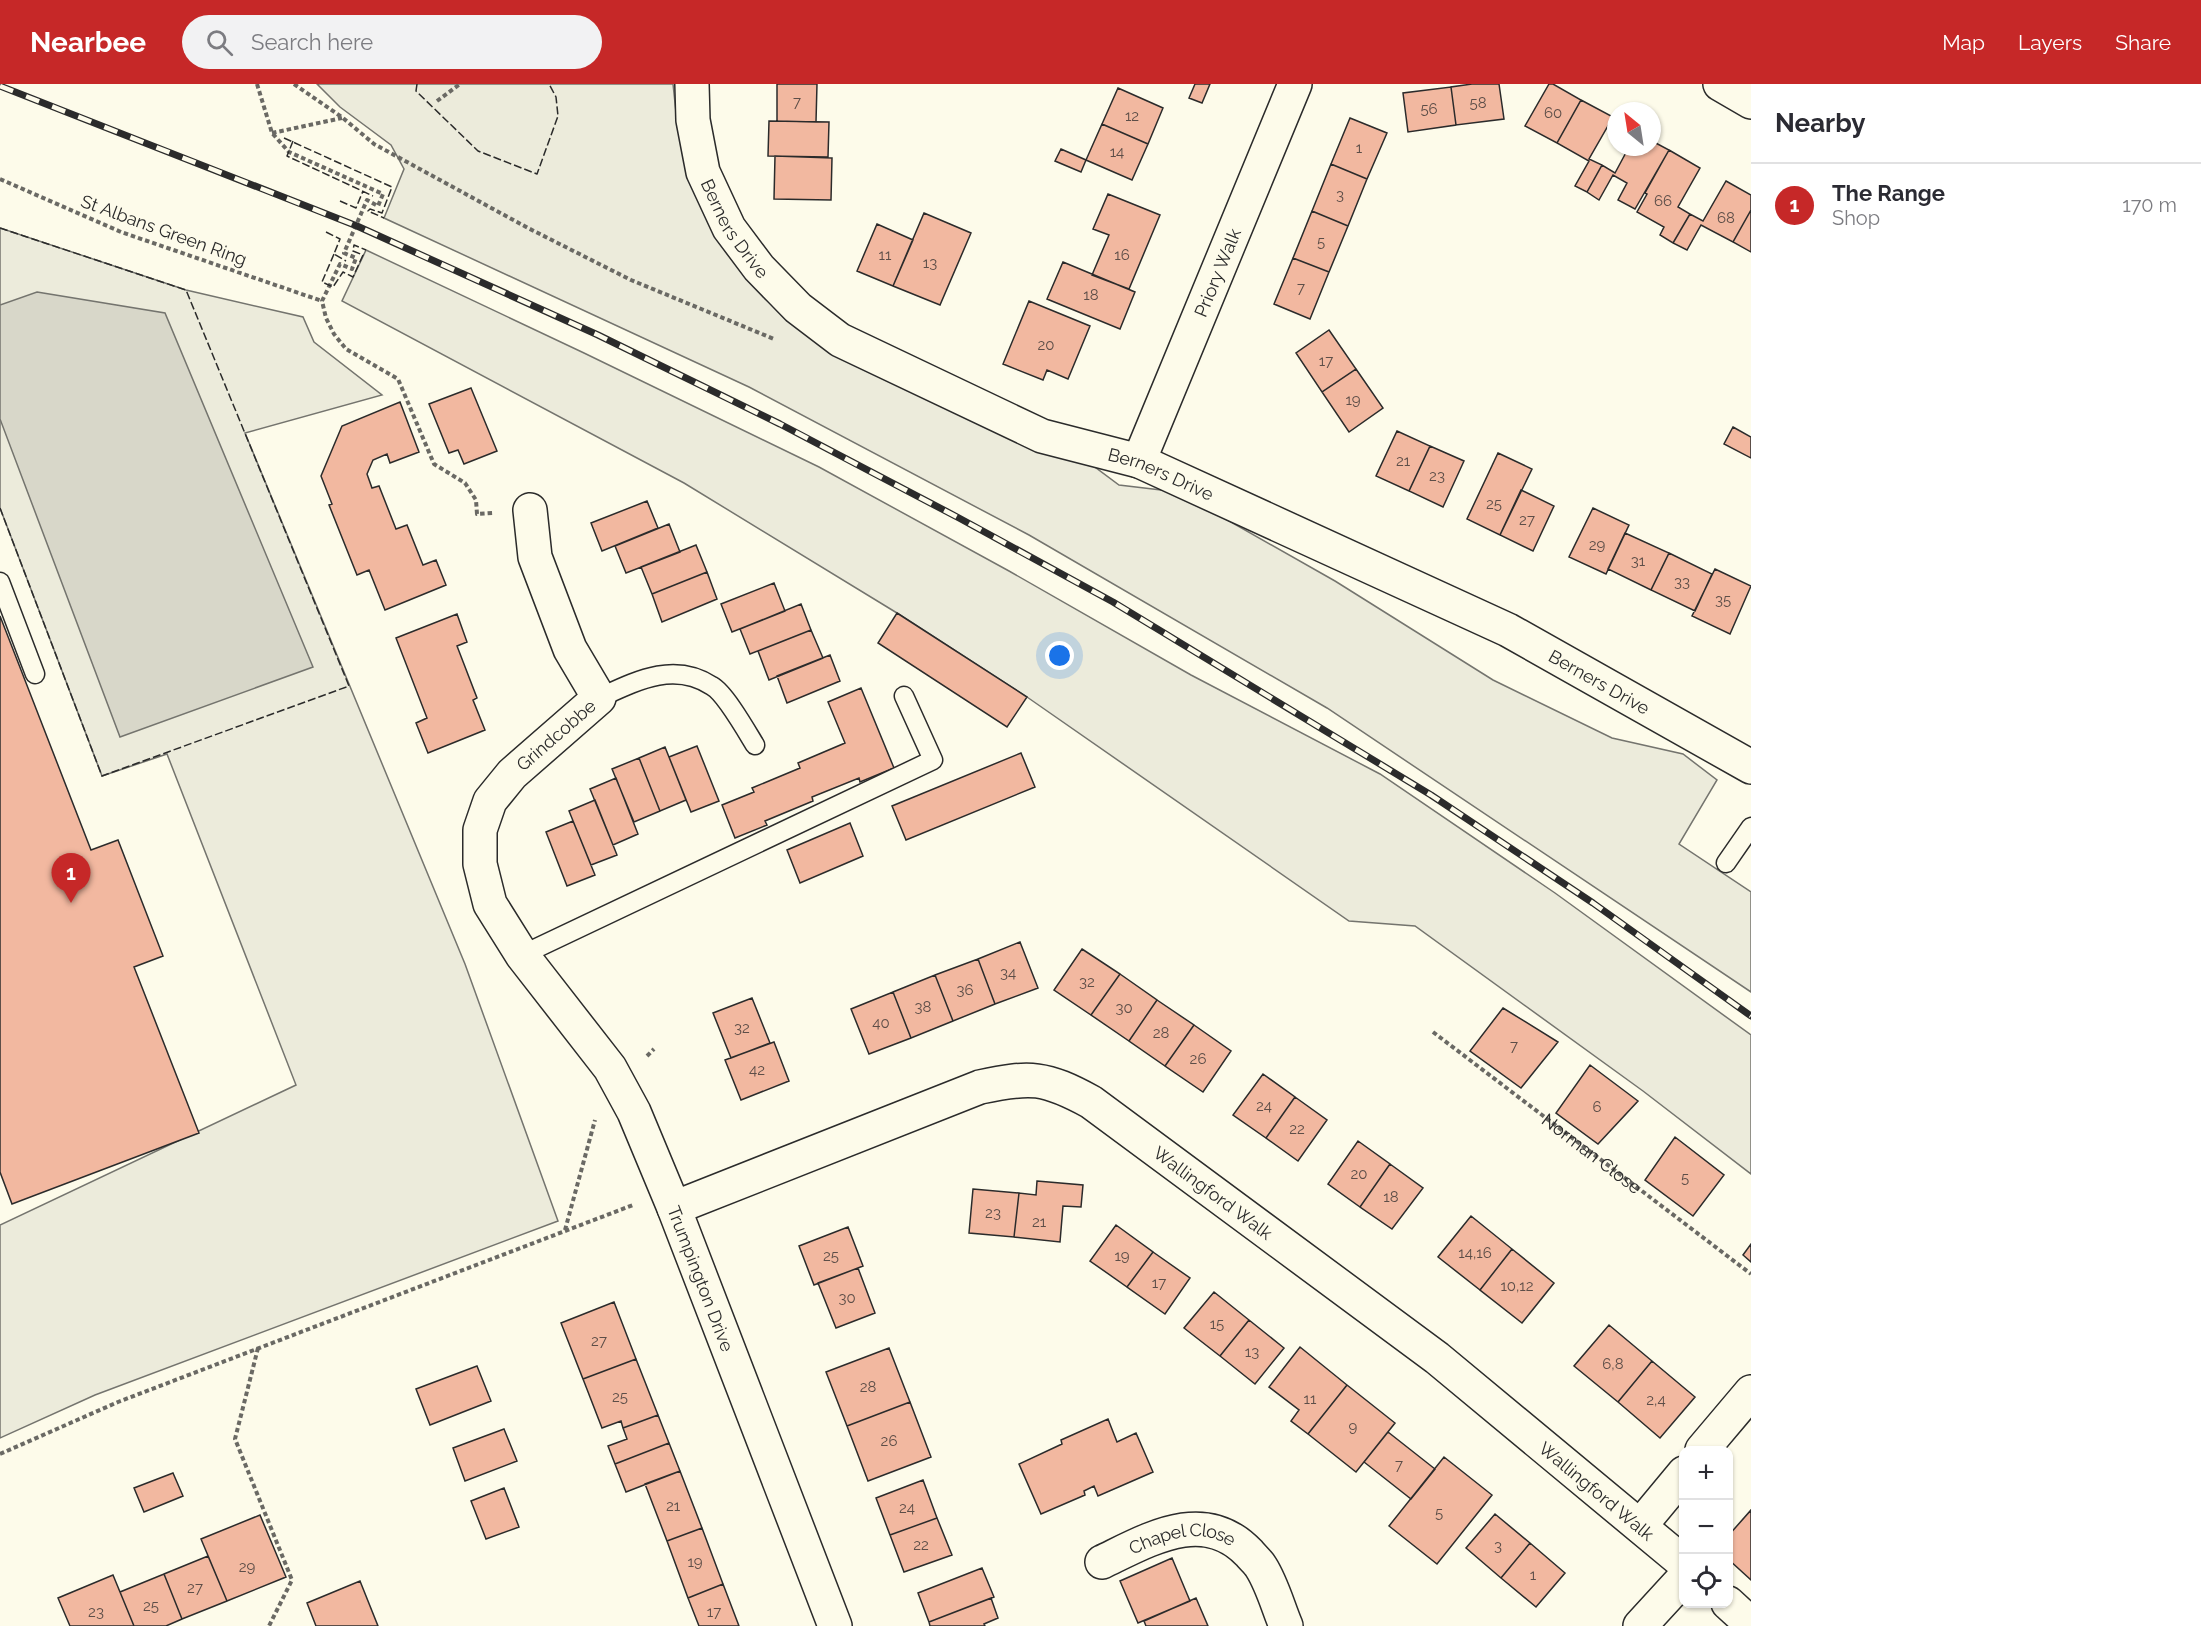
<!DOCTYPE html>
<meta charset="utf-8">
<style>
body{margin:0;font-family:Raleway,sans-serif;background:#f2f2f3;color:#2b2b33}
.controls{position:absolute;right:18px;bottom:18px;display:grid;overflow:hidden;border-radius:12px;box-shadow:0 2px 4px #0004}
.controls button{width:54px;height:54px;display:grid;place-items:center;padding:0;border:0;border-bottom:2px solid #e1e1e2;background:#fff;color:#2b2b33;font:30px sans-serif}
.compass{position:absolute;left:1607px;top:18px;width:54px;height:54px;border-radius:50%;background:#fff;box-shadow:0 2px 4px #0004;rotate:330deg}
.you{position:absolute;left:1060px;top:572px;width:21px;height:21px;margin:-15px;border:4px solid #fff;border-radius:50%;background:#1a73e8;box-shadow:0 0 0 9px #1a73e833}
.badge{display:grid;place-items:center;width:39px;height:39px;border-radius:50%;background:#c62828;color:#fff;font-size:20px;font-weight:700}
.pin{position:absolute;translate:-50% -50px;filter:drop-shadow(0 2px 3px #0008)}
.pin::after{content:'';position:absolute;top:32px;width:21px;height:18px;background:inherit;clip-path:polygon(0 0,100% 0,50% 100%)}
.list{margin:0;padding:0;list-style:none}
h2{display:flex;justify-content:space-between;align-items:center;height:78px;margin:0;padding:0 24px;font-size:26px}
h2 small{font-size:20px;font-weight:400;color:#7c7c81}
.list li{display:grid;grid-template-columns:39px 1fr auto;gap:18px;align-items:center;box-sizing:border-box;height:84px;padding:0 24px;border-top:2px solid #e1e1e2}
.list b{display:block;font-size:22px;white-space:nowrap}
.list p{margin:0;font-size:20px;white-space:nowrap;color:#7c7c81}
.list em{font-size:20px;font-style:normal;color:#7c7c81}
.icon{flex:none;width:33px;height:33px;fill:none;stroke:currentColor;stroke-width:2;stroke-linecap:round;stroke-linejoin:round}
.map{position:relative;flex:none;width:1751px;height:1542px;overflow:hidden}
header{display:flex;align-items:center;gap:36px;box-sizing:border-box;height:84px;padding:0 30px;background:#c62828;color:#fff}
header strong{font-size:28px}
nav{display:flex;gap:33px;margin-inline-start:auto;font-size:21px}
.search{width:420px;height:54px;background:#f2f2f3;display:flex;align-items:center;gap:15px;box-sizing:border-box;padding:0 21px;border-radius:33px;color:#7c7c81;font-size:22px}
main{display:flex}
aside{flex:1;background:#fff}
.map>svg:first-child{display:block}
.green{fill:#ecebdb;stroke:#74746e;stroke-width:1.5}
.water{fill:#d8d7c9;stroke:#74746e;stroke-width:1.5}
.building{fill:#f2b8a0;stroke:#2b2b2b;stroke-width:1.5}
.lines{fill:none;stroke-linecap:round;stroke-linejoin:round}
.service-casing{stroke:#2b2b2b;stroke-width:21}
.minor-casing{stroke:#2b2b2b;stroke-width:36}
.tertiary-casing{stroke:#2b2b2b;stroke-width:36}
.path{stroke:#6a6964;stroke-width:4;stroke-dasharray:4.5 3;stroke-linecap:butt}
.service{stroke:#fdfbea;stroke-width:18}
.minor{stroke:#fdfbea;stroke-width:33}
.tertiary{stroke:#fdfbea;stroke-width:33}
.rail-casing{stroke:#2b2b2b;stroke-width:7}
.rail{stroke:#fdfbea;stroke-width:4.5;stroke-dasharray:14;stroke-linecap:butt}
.fence{stroke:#2b2b2b;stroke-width:1.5;stroke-dasharray:8 3;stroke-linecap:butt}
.labels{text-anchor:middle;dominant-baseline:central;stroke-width:4.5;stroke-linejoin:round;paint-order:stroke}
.number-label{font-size:15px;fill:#5d4e48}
.street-label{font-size:18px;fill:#2b2b2b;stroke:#fdfbea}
</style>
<header>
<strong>Nearbee</strong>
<div class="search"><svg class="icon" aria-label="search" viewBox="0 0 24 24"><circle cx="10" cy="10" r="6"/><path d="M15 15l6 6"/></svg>Search here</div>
<nav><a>Map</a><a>Layers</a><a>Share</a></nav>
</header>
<main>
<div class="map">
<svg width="1751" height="1542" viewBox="0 0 1751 1542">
<rect width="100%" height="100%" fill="#fdfbea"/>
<path class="green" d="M317,0h356l5,47 63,137 24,31 66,51 257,112 31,23 59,7 157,89 158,99 119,58 71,16 34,26 -38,64 72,48v100l-424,-284 -298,-173 -280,-148 -365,-169 20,-49 -13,-24 -51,-38z
M0,144l186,62 117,27 11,25 68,53 -137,38 220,531 93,257 -463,174 -95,43v-213l296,-140 -129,-331 -65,22 -102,-268z
M366,166l218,103 235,114 190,104 182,104 189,99 175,119 196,142v139l-108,-83 -228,-165 -66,-5 -322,-224 -130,-84 -213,-130 -342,-182z"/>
<path class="water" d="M37,208l128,21 148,354 -193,70 -120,-318v-114z"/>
<path class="building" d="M777,0h40l-1,38 -39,-1z
M1195,0h15l-8,19 -13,-5z
M1472,0h27l5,35 -48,6 -5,-38z
M1549,0h4l28,16 -24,43 -32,-17z
M1451,3l5,38 -48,7 -5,-39z
M1118,4l45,20 -15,36 -46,-20z
M1581,16l32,17 -24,42 13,6 -15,27 -12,-6 14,-25 -32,-18z
M1350,34l37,15 -20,46 -36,-15z
M769,37l60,1 -1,35 -60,-1z
M1102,40l46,20 -16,36 -46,-20z
M1652,57l17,9 -34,59 -17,-9 9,-17 -14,-8 -14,25 -12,-8 15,-27 13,8 14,-26h23z
M1061,65l25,11 -5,12 -26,-11z
M1669,66l31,18 -22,39 12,7 -17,29 -13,-8 4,-8 -27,-15 10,-18 -2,-1z
M775,72l57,2 -1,42 -57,-1z
M1331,80l36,15 -19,47 -36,-15z
M1726,97l25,14v15l-18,32 -32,-17 -14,25 -14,-7 17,-29 13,7z
M1108,110l52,21 -31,74 -37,-14 17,-40 -16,-6z
M1751,126v42l-18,-10z
M1312,127l36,15 -19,46 -36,-14z
M924,129l47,20 -31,72 -47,-19z
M877,140l36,16 -20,46 -36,-15z
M1293,174l36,14 -19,47 -36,-15z
M1063,178l72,30 -15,37 -73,-30z
M1029,217l61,25 -22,53 -21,-9 -4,10 -40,-16z
M1329,246l27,39 -34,23 -26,-39z
M1356,285l27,39 -34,24 -27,-40z
M471,304l26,63 -33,13 -6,-14 -9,3 -20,-49z
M400,318l19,50 -29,11 -3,-9 -14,6 -6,14 5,14 7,-2 17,43 11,-4 16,40 13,-5 10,25 -61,25 -16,-40 -12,5 -28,-70 3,-1 -11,-28 21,-50z
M1733,343l18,10v21l-27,-14z
M1397,347l33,15 -21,45 -33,-15z
M1430,362l34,15 -21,46 -34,-16z
M1498,369l34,16 -32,66 -33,-16z
M1521,406l33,16 -21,45 -33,-16z
M647,417l11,27 -56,23 -11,-28z
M1593,424l36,17 -23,49 -37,-17z
M669,440l11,28 -54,21 -11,-27z
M1625,449l44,20 -18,37 -43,-21z
M696,461l11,27 -55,22 -11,-27z
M1669,469l43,21 -17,37 -44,-21z
M1715,485l36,17 -21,48 -38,-18z
M707,488l10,27 -55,23 -10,-28z
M774,499l11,28 -53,21 -11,-28z
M801,520l10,26 -61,24 -10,-25z
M897,529l130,84 -20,30 -129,-84z
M457,530l10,28 -10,4 20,52 -4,2 12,30 -57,23 -12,-30 11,-5 -31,-80z
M0,532l91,234 27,-10 45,116 -29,11 65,166 -187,71 -12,-32z
M811,546l12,28 -54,22 -11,-29z
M830,571l10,26 -53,22 -10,-27z
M861,604l33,80 -34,14 -1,-4 -47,19 1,4 -48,20 2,4 -32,13 -13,-33 32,-13 -2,-4 48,-20 -2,-5 47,-20 -17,-41z
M697,662l22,55 -28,11 -22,-55z
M665,663l21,53 -26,11 -21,-53z
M1021,669l14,34 -129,53 -14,-34z
M639,674l21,53 -26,11 -22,-53z
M616,694l22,56 -25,11 -23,-56z
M595,716l22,55 -26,10 -22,-54z
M573,737l22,54 -28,11 -21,-54z
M850,739l13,33 -63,27 -13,-33z
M1020,858l18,46 -43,16 -17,-45z
M1082,865l38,25 -29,41 -37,-25z
M978,875l17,45 -42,17 -18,-46z
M1120,890l37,26 -28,41 -38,-26z
M935,891l18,46 -42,17 -18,-46z
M893,908l18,46 -42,16 -18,-45z
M752,914l18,45 -39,15 -18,-45z
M1157,916l37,25 -29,41 -36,-25z
M1503,924l55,34 -37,46 -51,-37z
M1194,941l37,26 -28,41 -38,-26z
M774,958l15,39 -48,19 -16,-40z
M1590,981l48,36 -40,43 -42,-31z
M1263,990l32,23 -29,41 -33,-23z
M1295,1013l32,23 -29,41 -32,-23z
M1675,1053l49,38 -31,41 -48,-36z
M1358,1057l32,23 -30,43 -32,-23z
M1390,1080l33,24 -31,41 -32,-22z
M1037,1097l46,4 -2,22 -18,-1 -3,36 -46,-5 5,-44 17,2z
M973,1105l46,4 -5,44 -45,-4z
M1471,1132l41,33 -32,41 -42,-33z
M1116,1141l37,27 -26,35 -37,-26z
M848,1143l15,39 -49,19 -15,-39z
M1751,1160v18l-8,-7z
M1512,1165l42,34 -32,40 -42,-33z
M1153,1168l37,26 -25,36 -38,-27z
M858,1184l17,45 -39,15 -18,-45z
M1214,1208l35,28 -29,36 -36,-28z
M614,1218l22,57 -53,20 -22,-56z
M1249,1236l35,28 -29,36 -35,-28z
M1609,1241l43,36 -34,41 -44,-36z
M1300,1263l47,38 -39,49 -17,-13 8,-11 -30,-23z
M889,1264l21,54 -63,24 -21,-54z
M636,1275l22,56 -35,13 -2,-7 -19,7 -19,-49z
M1652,1277l43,36 -35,41 -42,-36z
M477,1282l14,35 -61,24 -14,-36z
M1347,1301l48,38 -39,49 -48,-38z
M910,1318l21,55 -63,24 -21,-55z
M658,1331l11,28 -54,21 -7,-18 19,-7 -4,-11z
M1108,1335l9,23 19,-9 17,39 -55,24 -4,-10 -10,5 1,4 -44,19 -22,-50 43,-20 -1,-4z
M504,1345l13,32 -52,20 -12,-33z
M1388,1348l47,37 -24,30 -47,-37z
M669,1359l11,28 -54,21 -11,-28z
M1444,1373l48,38 -55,69 -48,-38z
M680,1387l22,57 -35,13 -22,-57z
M173,1389l10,23 -39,16 -10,-24z
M923,1396l14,38 -47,17 -14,-37z
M504,1404l15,39 -33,12 -15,-38z
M1751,1426v70l-23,-21v-23z
M1495,1430l35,29 -29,35 -35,-30z
M260,1431l26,62 -59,24 -26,-62z
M937,1434l15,37 -48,17 -14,-37z
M702,1444l21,56 -35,14 -21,-57z
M1530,1459l35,30 -29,34 -35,-29z
M208,1472l19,45 -45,18 -18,-45z
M1172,1474l18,43 -52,22 -18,-42z
M982,1484l12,29 -65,25 -11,-29z
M164,1490l18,45 -16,7h-32l-14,-34z
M113,1491l21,51h-64l-12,-28z
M360,1497l18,45h-62l-9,-23z
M723,1500l16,42h-40l-11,-28z
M991,1514l7,20 -14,6 1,2h-55l-1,-4z
M1196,1514l12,28h-62l-2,-5z"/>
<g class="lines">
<g class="service-casing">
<path id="service" d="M0,498l35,92
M599,614c37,-17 75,-37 113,-12 13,7 35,46 43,59
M1726,779l25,-36
M522,871l411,-195 -29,-64"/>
</g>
<g class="minor-casing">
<g id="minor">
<path id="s2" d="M692,0l1,36 10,52 26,56 30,40 39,40 42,32 202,96 97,25 369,169 243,137"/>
<path id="s3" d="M1139,377l156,-377"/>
<path id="s4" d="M530,426l5,47 35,92 29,49 -87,76 -22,27 -10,29v34l10,40 32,51 88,113 24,44 40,96 161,418"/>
<path id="s5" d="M674,1124l306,-121c51,-11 65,-10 111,15l346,256 247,205"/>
<path d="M1702,1366l49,-58"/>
<path d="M1640,1442l44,-53"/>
<path id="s6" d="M1102,1478c48,-23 102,-56 147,-9 4,5 9,9 12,14 11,17 17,40 25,59"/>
<path d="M1728,1519l23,21"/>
<path d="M1640,1542l44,-48"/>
</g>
</g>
<g class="tertiary-casing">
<path id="tertiary" d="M1720,0l31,18"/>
</g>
<g class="path">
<path d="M257,0l15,49 17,19 94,42 -5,12 -11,-6 -23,53 12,5 -4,11 -12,-5 -18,37 4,17 8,16 12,15 52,30 36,85 31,19 11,17 1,14 16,-1"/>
<path d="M294,0l49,34 31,26 154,84 103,52 143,59"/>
<path d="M437,17l23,-17"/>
<path d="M272,49l70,-15"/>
<path d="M0,95l121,53 201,69"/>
<path id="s1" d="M1433,948l318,242"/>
<path d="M647,972l7,-7"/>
<path d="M565,1146l30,-110"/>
<path d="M258,1264l-23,91 57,141 -23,46"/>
<path d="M0,1370l118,-52 515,-197"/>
</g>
<use href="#service" class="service"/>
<use href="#minor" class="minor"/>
<use href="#tertiary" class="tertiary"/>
<g class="rail-casing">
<path id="rail" d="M0,2l357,140 241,109 182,89 179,94 154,84 318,193 162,108 158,113"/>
</g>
<use href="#rail" class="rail"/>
<path class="fence" d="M417,0l-1,7 62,60 59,23 21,-58 -2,-19 -7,-13
M284,54l108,49 -10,26 -12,-4 -2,2 16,7
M293,57l-6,15 86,40
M340,117l16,7 7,-17
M0,144l186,62 163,396 -247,90 -102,-268
M326,148l14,7 -6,15 12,7
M334,170l-12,28 11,5 10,-15 10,5 10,-22 -10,-4 1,-6 12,5"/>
</g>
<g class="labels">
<g class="number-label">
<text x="797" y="18">7</text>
<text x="1478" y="19">58</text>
<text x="1429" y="25">56</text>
<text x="1553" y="29">60</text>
<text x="1132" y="32">12</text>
<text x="1359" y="64">1</text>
<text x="1117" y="68">14</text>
<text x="1340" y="111">3</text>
<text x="1663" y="117">66</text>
<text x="1726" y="134">68</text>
<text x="1321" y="158">5</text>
<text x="885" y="171">11</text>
<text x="1122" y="171">16</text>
<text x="930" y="179">13</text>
<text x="1301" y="204">7</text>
<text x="1091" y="211">18</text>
<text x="1046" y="261">20</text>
<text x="1326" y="277">17</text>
<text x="1353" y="316">19</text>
<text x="1403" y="377">21</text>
<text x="1437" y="392">23</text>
<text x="1494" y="420">25</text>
<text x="1527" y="436">27</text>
<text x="1597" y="461">29</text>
<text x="1638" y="477">31</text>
<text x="1682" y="498">33</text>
<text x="1723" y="516">35</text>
<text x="1008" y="889">34</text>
<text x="1087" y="898">32</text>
<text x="965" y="906">36</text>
<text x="923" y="923">38</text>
<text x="1124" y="924">30</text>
<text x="881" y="939">40</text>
<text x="742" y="944">32</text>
<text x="1161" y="949">28</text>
<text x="1514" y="962">7</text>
<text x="1198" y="975">26</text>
<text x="757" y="986">42</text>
<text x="1264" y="1022">24</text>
<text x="1597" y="1023">6</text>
<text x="1297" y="1045">22</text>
<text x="1359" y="1090">20</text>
<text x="1685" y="1094">5</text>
<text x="1391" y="1113">18</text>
<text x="993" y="1129">23</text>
<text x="1039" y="1138">21</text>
<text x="1475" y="1169">14,16</text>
<text x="831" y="1172">25</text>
<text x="1122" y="1172">19</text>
<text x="1159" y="1199">17</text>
<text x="1517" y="1202">10,12</text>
<text x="847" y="1214">30</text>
<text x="1217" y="1240">15</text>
<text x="599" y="1257">27</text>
<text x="1252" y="1268">13</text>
<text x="1613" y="1280">6,8</text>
<text x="868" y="1303">28</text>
<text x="620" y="1313">25</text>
<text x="1310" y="1315">11</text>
<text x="1656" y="1316">2,4</text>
<text x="1353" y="1343">9</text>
<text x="889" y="1357">26</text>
<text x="1399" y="1381">7</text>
<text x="673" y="1422">21</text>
<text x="907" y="1424">24</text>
<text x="1439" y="1429">5</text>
<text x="921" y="1461">22</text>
<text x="1498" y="1462">3</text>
<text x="695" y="1478">19</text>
<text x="247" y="1483">29</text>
<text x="1533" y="1491">1</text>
<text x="195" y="1504">27</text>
<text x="151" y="1522">25</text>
<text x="96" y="1528">23</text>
<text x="714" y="1528">17</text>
</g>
<g class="street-label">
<text stroke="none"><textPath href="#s2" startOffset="154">Berners Drive</textPath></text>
<text transform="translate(164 146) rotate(20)">St Albans Green Ring</text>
<text stroke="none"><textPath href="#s3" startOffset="204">Priory Walk</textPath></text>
<text stroke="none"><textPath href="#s2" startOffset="658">Berners Drive</textPath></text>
<text stroke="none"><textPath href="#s2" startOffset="1144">Berners Drive</textPath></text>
<text transform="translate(556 651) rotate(-41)">Grindcobbe</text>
<text stroke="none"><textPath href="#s1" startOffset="200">Norman Close</textPath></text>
<text stroke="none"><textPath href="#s5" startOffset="597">Wallingford Walk</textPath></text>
<text stroke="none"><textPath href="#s4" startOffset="892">Trumpington Drive</textPath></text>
<text stroke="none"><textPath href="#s5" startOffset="1083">Wallingford Walk</textPath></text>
<text stroke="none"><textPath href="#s6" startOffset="86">Chapel Close</textPath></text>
</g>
</g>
</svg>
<div class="controls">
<button>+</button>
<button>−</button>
<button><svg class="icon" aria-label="locate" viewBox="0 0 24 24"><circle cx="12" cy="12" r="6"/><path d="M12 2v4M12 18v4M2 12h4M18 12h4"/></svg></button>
</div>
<svg class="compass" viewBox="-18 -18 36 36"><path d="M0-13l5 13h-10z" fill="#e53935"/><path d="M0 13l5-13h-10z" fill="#7c7c81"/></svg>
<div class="you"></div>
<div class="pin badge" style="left:71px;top:819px">1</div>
</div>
<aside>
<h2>Nearby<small></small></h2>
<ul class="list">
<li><span class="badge">1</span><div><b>The Range</b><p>Shop</p></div><em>170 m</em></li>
</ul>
</aside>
</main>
